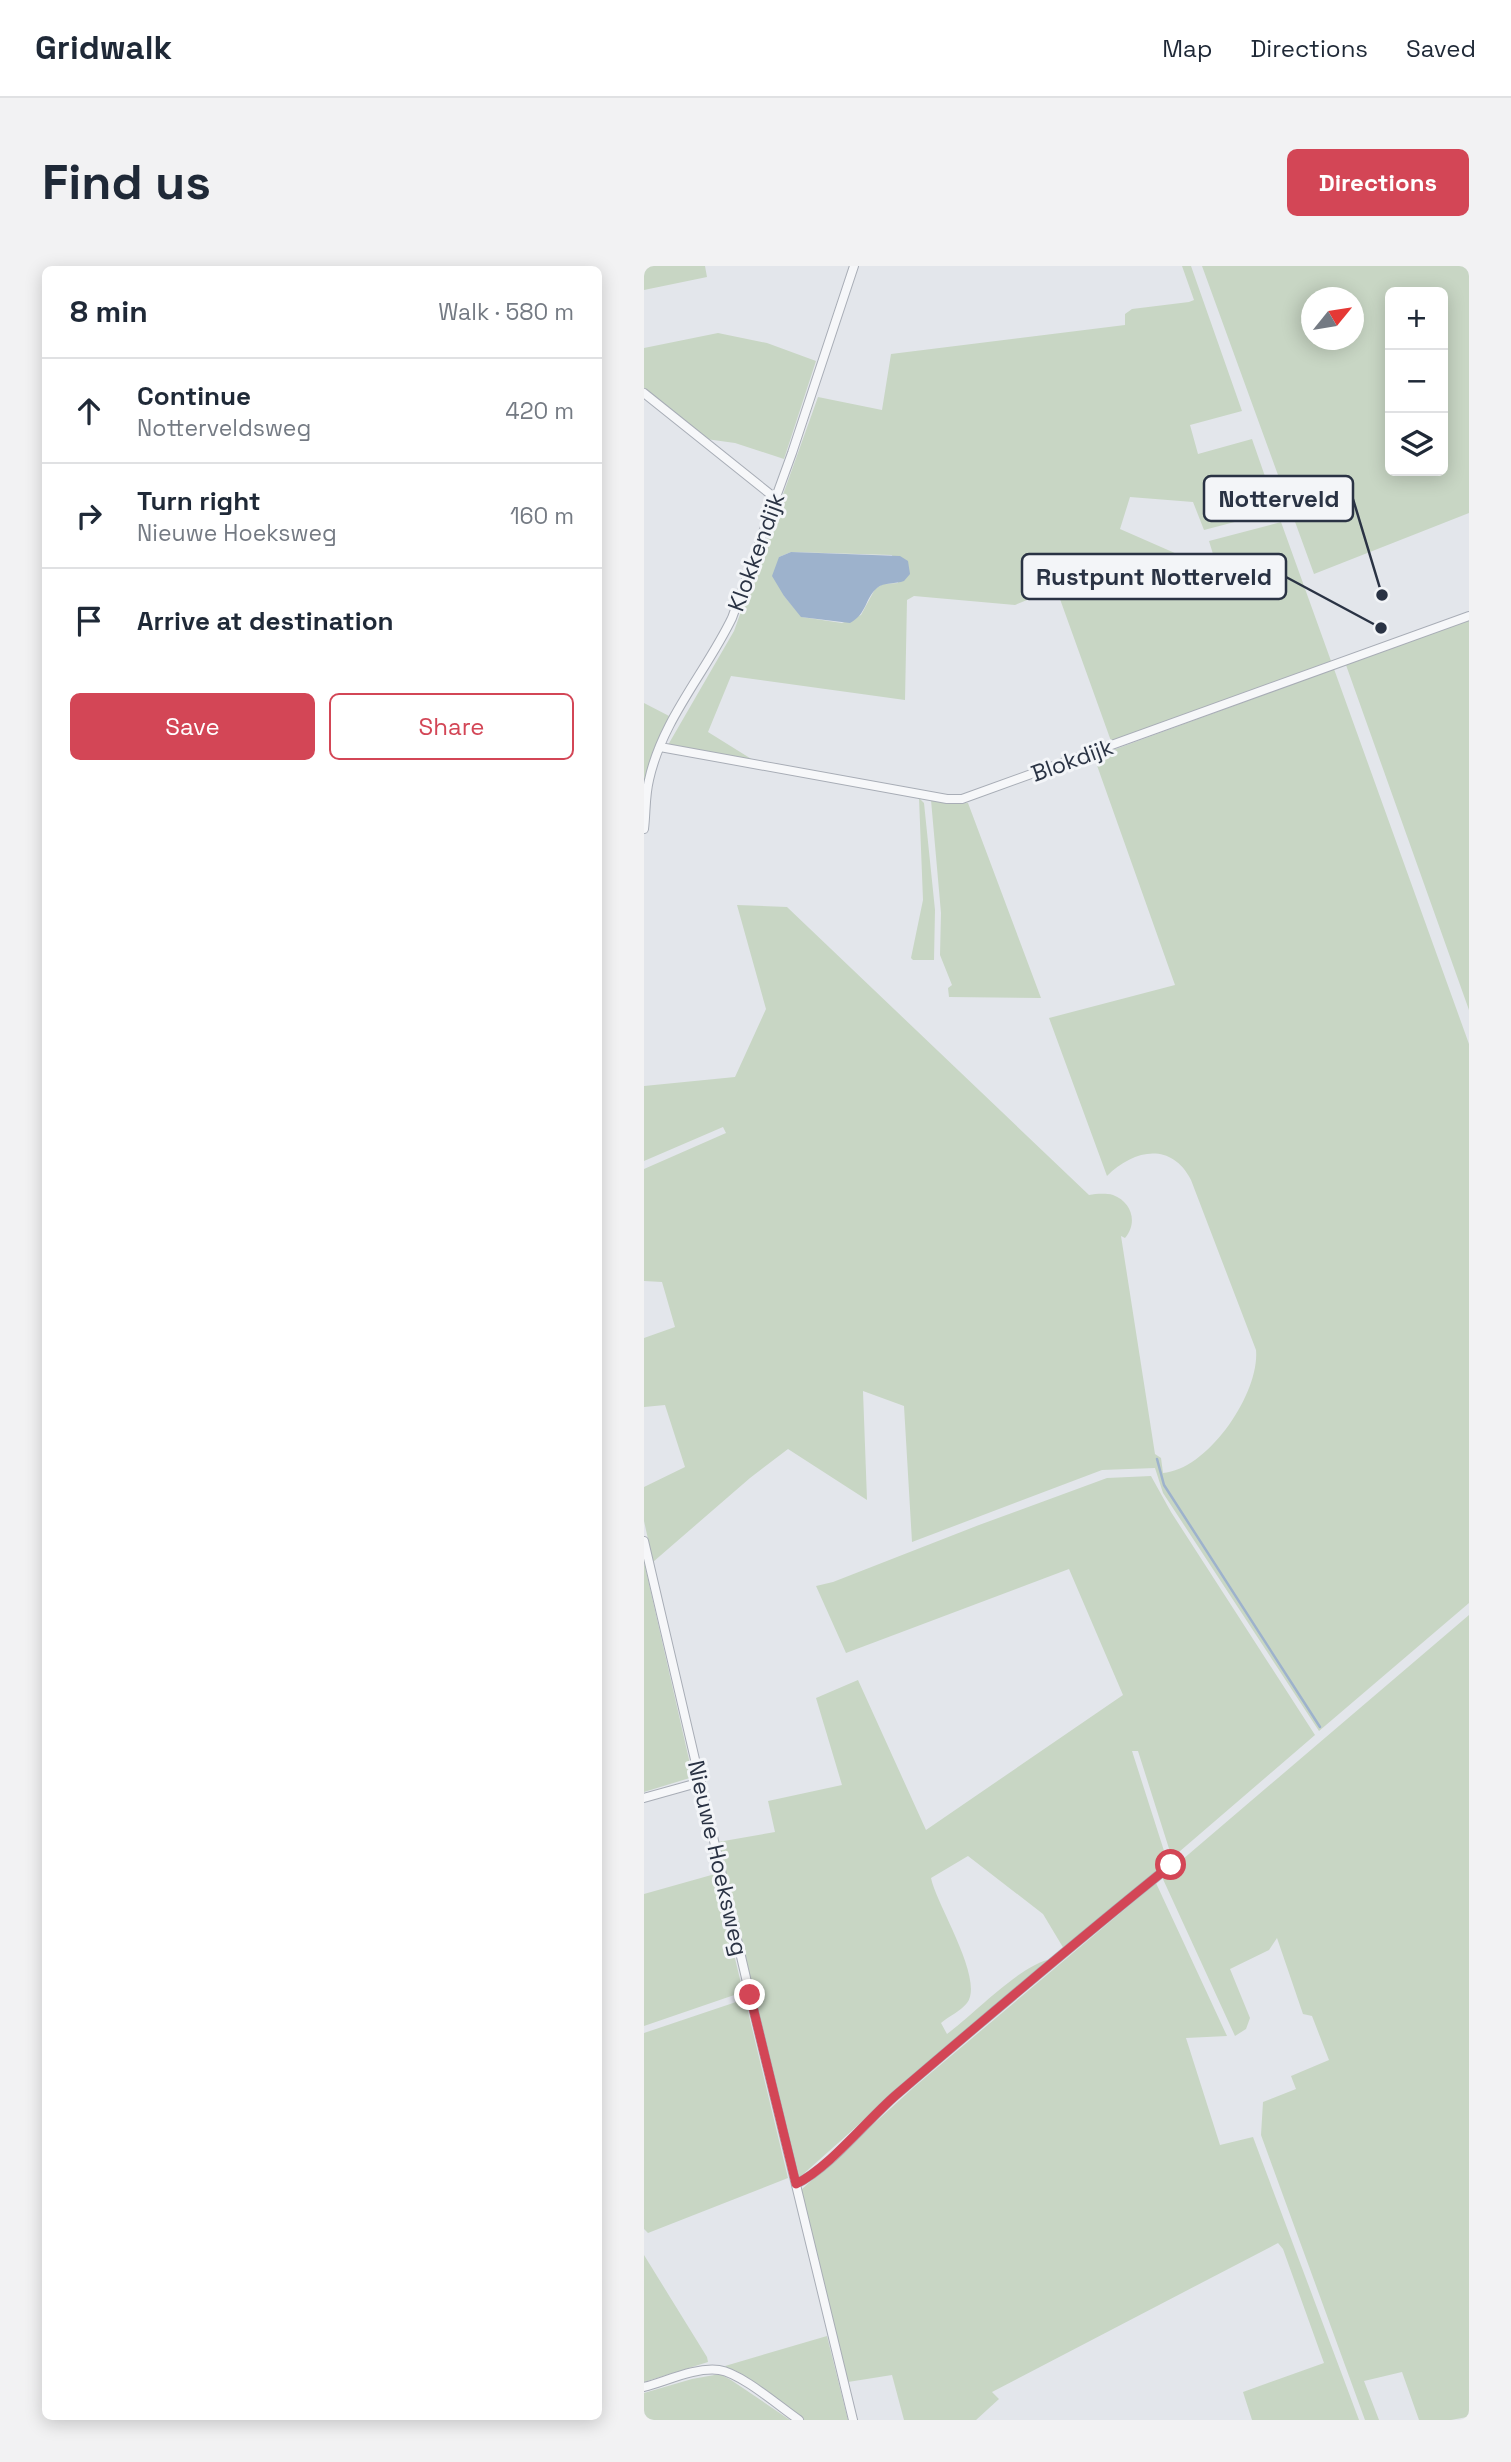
<!DOCTYPE html>
<meta charset="utf-8">
<style>
body{margin:0;font-family:"Space Grotesk",sans-serif;background:#f2f2f3;color:#1f2937}
.controls{position:absolute;right:21px;top:21px;display:grid;overflow:hidden;border-radius:10px;box-shadow:0 4px 18px #0003}
.controls button{width:63px;height:63px;display:grid;place-items:center;padding:0;border:0;border-bottom:2px solid #e0e1e3;background:#fff;color:#1f2937;font:35px sans-serif}
.compass{position:absolute;left:657px;top:21px;width:63px;height:63px;border-radius:50%;background:#fff;box-shadow:0 4px 18px #0003;rotate:60deg}
.stop{position:absolute;width:21px;height:21px;margin:-16px;border:5px solid #d34656;border-radius:50%;background:#fff}
.stop.end{background:#d34656;border-color:#fff;box-shadow:0 2px 7px #0008}
.list{margin:0;padding:0;list-style:none}
h2{display:flex;justify-content:space-between;align-items:center;height:91px;margin:0;padding:0 28px;font-size:30px}
h2 small{font-size:23px;font-weight:400;color:#747a83}
.list li{display:grid;grid-template-columns:46px 1fr auto;gap:21px;align-items:center;box-sizing:border-box;height:105px;padding:0 28px;border-top:2px solid #e0e1e3}
.list b{display:block;font-size:26px;white-space:nowrap}
.list p{margin:0;font-size:23px;white-space:nowrap;color:#747a83}
.list em{font-size:23px;font-style:normal;color:#747a83}
.actions{display:flex;gap:14px;padding:21px 28px}
.actions a{flex:1;padding:16px 0;border:2px solid #d34656;border-radius:10px;text-align:center;font-size:24px;color:#d34656}
.actions .main{background:#d34656;color:#fff}
.icon{flex:none;width:38px;height:38px;fill:none;stroke:currentColor;stroke-width:2;stroke-linecap:round;stroke-linejoin:round}
.map{position:relative;flex:none;width:825px;height:2154px;overflow:hidden;border-radius:10px}
header{display:flex;align-items:center;gap:42px;box-sizing:border-box;height:98px;padding:0 35px;background:#fff;border-bottom:2px solid #e0e1e3}
header strong{font-size:33px}
nav{display:flex;gap:38px;margin-inline-start:auto;font-size:24px}
.intro{display:flex;align-items:center;justify-content:space-between;box-sizing:border-box;height:168px;padding:0 42px}
h1{margin:0;font-size:49px}
.button{padding:18px 32px;border-radius:10px;background:#d34656;color:#fff;font-size:24px;font-weight:700}
main{display:flex;gap:42px;padding:0 42px}
aside{flex:1;background:#fff;border-radius:10px;box-shadow:0 4px 18px #0003}
.map>svg:first-child{display:block}
.green{fill:#c8d6c4;fill-rule:evenodd}
.water{fill:#9db2cc}
.lines{fill:none;stroke-linecap:round;stroke-linejoin:round}
.stream{stroke:#9db2cc;stroke-width:2.5}
.minor-casing{stroke:#a8adb6;stroke-width:10}
.minor{stroke:#f6f7f9;stroke-width:8}
.route{stroke:#d34656;stroke-width:9}
.labels{text-anchor:middle;dominant-baseline:central;stroke-width:6;stroke-linejoin:round;paint-order:stroke}
.street-label{font-size:23px;fill:#2a3344;stroke:#f3f5f8}
.leader{fill:none;stroke:#2a3344;stroke-width:2.5}
.callout-dot{fill:#2a3344;stroke:#f3f5f8;stroke-width:2.5}
.callout{fill:#f3f5f8;stroke:#2a3344;stroke-width:2.5}
.callout-label{font-size:24px;text-anchor:middle;font-weight:bold;fill:#2a3344}
</style>
<header>
<strong>Gridwalk</strong>
<nav><a>Map</a><a>Directions</a><a>Saved</a></nav>
</header>
<div class="intro"><h1>Find us</h1><a class="button">Directions</a></div>
<main>
<aside>
<h2>8 min<small>Walk · 580 m</small></h2>
<ul class="list">
<li><svg class="icon" aria-label="ahead" viewBox="0 0 24 24"><path d="M12 20V5M6 11l6-6 6 6"/></svg><div><b>Continue</b><p>Notterveldsweg</p></div><em>420 m</em></li>
<li><svg class="icon" aria-label="right" viewBox="0 0 24 24"><path d="M7 20v-9h11M14 6l5 5-5 5"/></svg><div><b>Turn right</b><p>Nieuwe Hoeksweg</p></div><em>160 m</em></li>
<li><svg class="icon" aria-label="arrive" viewBox="0 0 24 24"><path d="M6 21V4h12l-3 4 3 4H6"/></svg><div><b>Arrive at destination</b></div></li>
</ul>
<div class="actions"><a class="main">Save</a><a>Share</a></div>
</aside>
<div class="map">
<svg width="825" height="2154" viewBox="0 0 825 2154">
<rect width="100%" height="100%" fill="#e3e6eb"/>
<path class="green" d="M0,0h61l2,11 -63,13z
M538,0h9l51,145 -52,14 8,29 54,-15 25,72 -73,19 -11,-28 -63,-5 -10,32 73,32 20,-7 -4,-13 72,-19 50,139 -220,80 -55,-153 -41,17 -101,-9 -7,4 -2,100 -174,-24 -23,56 45,28 -85,-15 66,-114 84,-234 64,13 9,-56 234,-29v-11l7,-5 57,-7 5,-2zM147,286l101,3 6,28 -15,1 -8,5 -14,26 -19,8 -40,-6 -18,-21 -5,-39z
M558,0h267v247l-155,61zM799,26v179h-53v-179zM668,32h42v42h-42z
M74,67l49,10 49,18 -32,98 -49,-16 -29,-4 -62,-49v-42z
M825,354v390l-123,-345z
M690,403l135,375v559l-150,128 -156,-238 -8,-25 -53,2 -190,72 -8,-136 -41,-15 4,109 -79,-51 -38,29 -97,84 -9,-41v-34l41,-20 -20,-62 -21,2v-69l31,-11 -13,-45 -18,-1v-112l82,-36 -3,-6 -79,34v-75l91,-9 31,-68 -29,-104 50,2 302,288c7,-1 16,-2 24,0 19,7 25,28 12,43l-4,-2 34,218 6,4 2,15c45,-3 97,-80 93,-123l-65,-170c-20,-39 -58,-30 -84,-4l-58,-158 126,-33 -81,-228z
M0,437l27,14 -22,47 -5,33z
M275,532l5,5 11,107 -1,50h-21l-2,-2 12,-58z
M287,534l19,4 18,-1 73,195 -92,-1 -1,-9 4,-3 -12,-30 1,-42z
M507,1210l20,36 144,223 -143,123 -34,-107h-6l34,106v6l-102,86 -21,-35 -75,-58 -37,22c5,26 54,102 36,125 -6,8 -18,13 -26,20l6,11c26,-19 75,-71 105,-75l-149,126 -103,92h-2l-80,-335 57,-10 -7,-31 74,-16 -26,-87 42,-18 68,150 197,-135 -54,-126 -223,84 -30,-67 17,-4 146,-57 128,-47z
M0,1296l49,215 -49,15z
M825,1349v805l-2,-3 -16,3h-32l-17,-48 -38,9 15,39h-14l-104,-285 2,-33 33,-13 -5,-13 38,-16 -17,-44 -9,-2 -26,-76 -8,12 -39,19 20,49 -4,11 -11,7 -73,-159z
M71,1608l28,118 -99,34v-132z
M512,1617l71,153 -41,2 34,107 33,-8 106,283h-107l-9,-28 81,-29 -41,-114 -5,-6 -286,149 7,7 -23,21h-72l-12,-45 -44,7 -47,-192 112,-102z
M101,1733l43,179 -140,55 -4,-4v-196z
M0,1989l63,102 1,5 -64,20z
M183,2070l21,84h-44l-79,-54z
M76,2108l11,6 59,40h-146v-27l48,-14z"/>
<path class="water" d="M147,286l109,4 8,5 2,13 -6,7c-8,3 -20,1 -27,7 -12,10 -10,26 -27,35l-49,-6 -17,-21 -12,-20 7,-19z"/>
<g class="lines">
<path class="stream" d="M513,1193l7,26 156,242"/>
<g class="minor-casing">
<path id="minor" d="M0,127l131,105
M16,481l287,52h15l507,-183
M0,563c2,-16 1,-33 5,-49 13,-60 57,-108 83,-162l60,-165 62,-187
M0,1275l106,454 103,425
M0,1532l57,-16
M152,1918c35,-17 70,-63 100,-89 91,-78 182,-155 275,-230
M0,2121c23,-6 51,-20 75,-17 22,3 61,37 80,50"/>
</g>
<use href="#minor" class="minor"/>
</g>
<g class="lines">
<path class="route" d="M106,1729l46,189c33,-16 71,-64 100,-89 91,-78 182,-155 275,-230"/>
</g>
<g class="labels">
<g class="street-label">
<text transform="translate(112 286) rotate(-70)">Klokkendijk</text>
<text transform="translate(428 494) rotate(-20)">Blokdijk</text>
<text transform="translate(74 1592) rotate(77)">Nieuwe Hoeksweg</text>
</g>
</g>
<path class="leader" d="M738 329L709 233M737 362L642 311"/>
<g class="callout-dot">
<circle cx="738" cy="329" r="7"/>
<circle cx="737" cy="362" r="7"/>
</g>
<g class="callout">
<rect x="560" y="210" width="149" height="45" rx="7"/>
<rect x="378" y="288" width="264" height="45" rx="7"/>
</g>
<g class="callout-label">
<text x="635" y="241">Notterveld</text>
<text x="510" y="319">Rustpunt Notterveld</text>
</g>
</svg>
<div class="controls">
<button>+</button>
<button>−</button>
<button><svg class="icon" aria-label="layers" viewBox="0 0 24 24"><path d="M12 4l9 5-9 5-9-5zM3 14l9 5 9-5"/></svg></button>
</div>
<svg class="compass" viewBox="-18 -18 36 36"><path d="M0-13l5 13h-10z" fill="#e53935"/><path d="M0 13l5-13h-10z" fill="#747a83"/></svg>
<div class="stop" style="left:527px;top:1599px"></div>
<div class="stop end" style="left:106px;top:1729px"></div>
</div>
</main>
